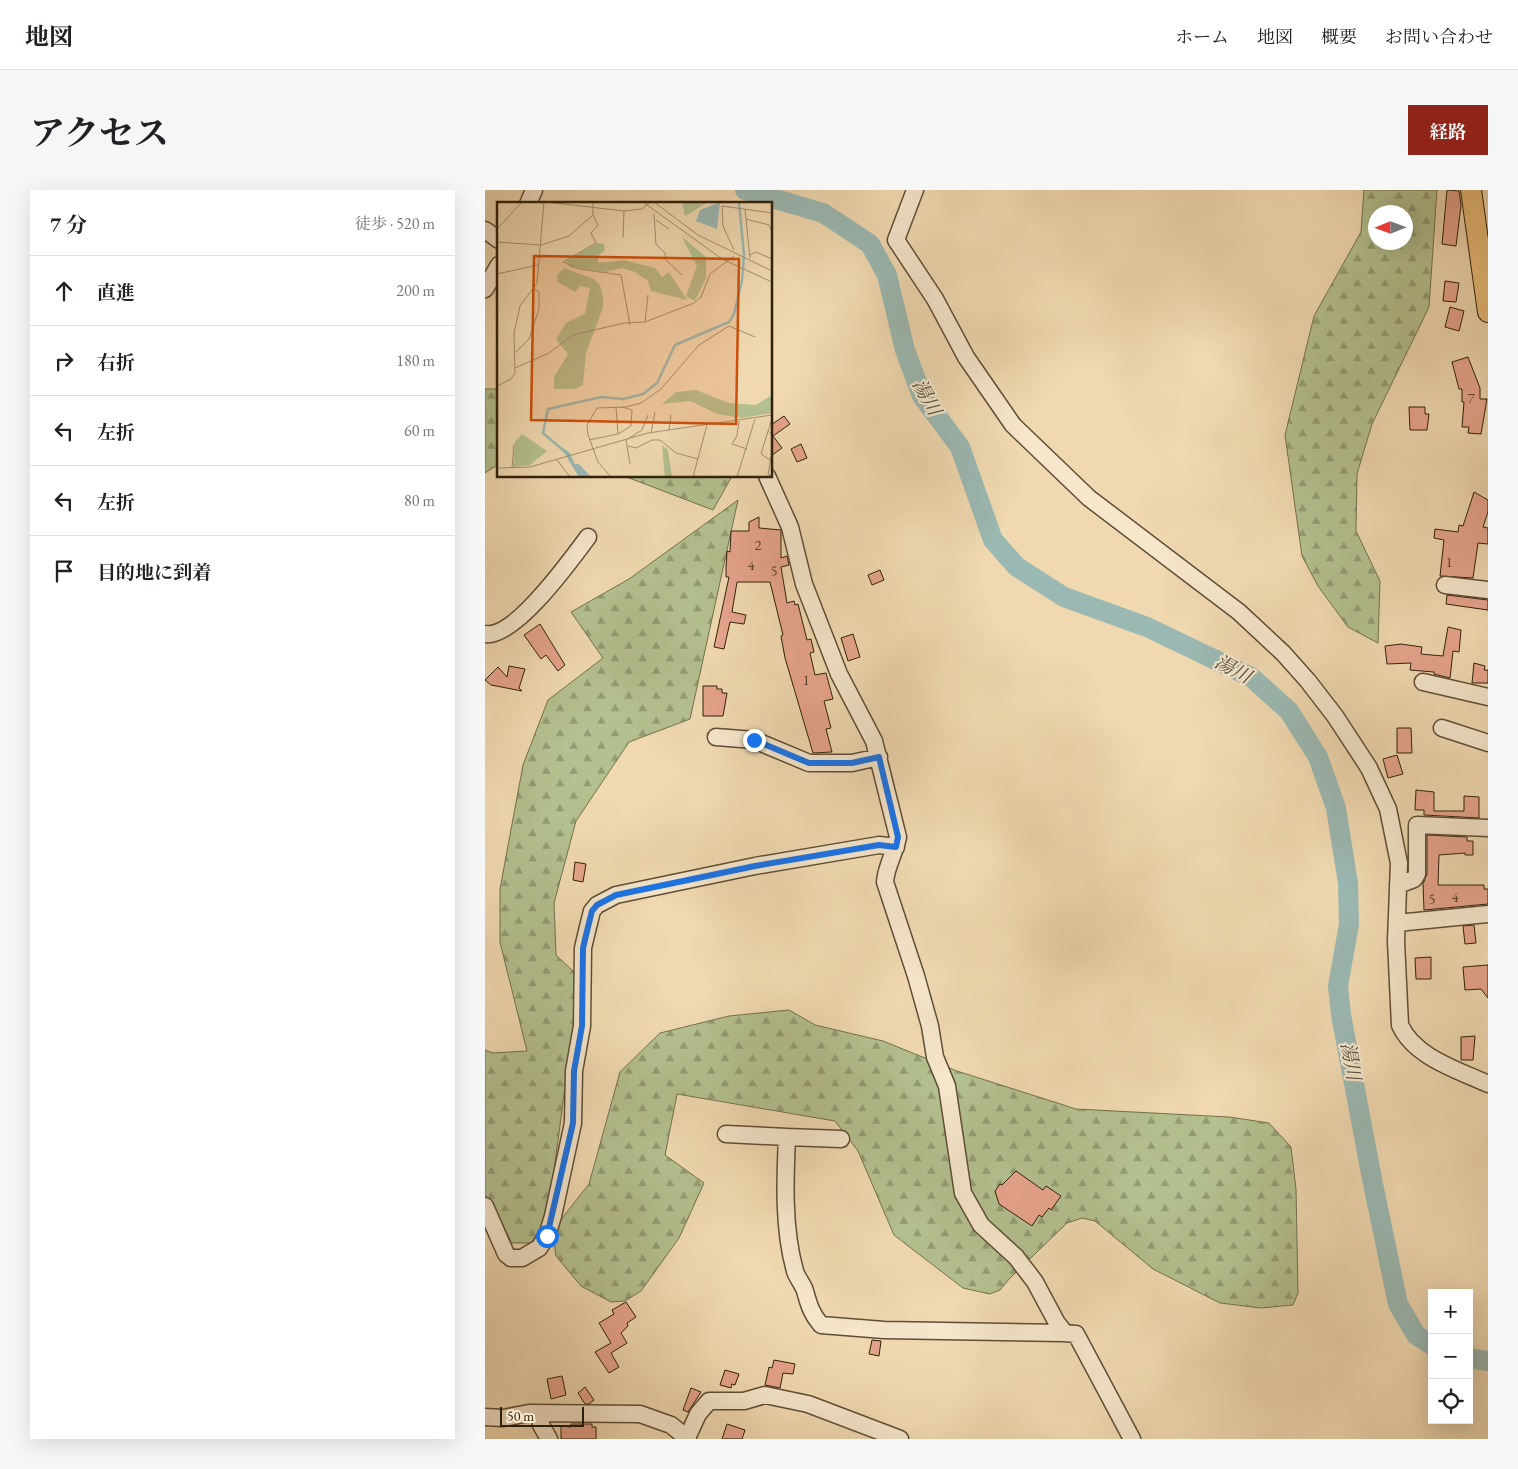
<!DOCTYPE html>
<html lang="ja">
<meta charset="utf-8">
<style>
body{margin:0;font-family:"EB Garamond","Noto Serif JP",serif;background:#f6f6f6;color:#202124}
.controls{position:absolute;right:15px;bottom:15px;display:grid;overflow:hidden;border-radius:0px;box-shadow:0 5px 20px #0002}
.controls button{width:45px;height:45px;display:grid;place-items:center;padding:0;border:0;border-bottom:1px solid #e0e0e0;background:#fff;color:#202124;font:25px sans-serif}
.compass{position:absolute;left:883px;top:15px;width:45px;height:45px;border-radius:50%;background:#fff;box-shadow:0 5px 20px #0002;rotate:269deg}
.scale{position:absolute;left:15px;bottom:12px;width:84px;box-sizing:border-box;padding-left:5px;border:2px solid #2f200b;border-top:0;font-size:14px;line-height:18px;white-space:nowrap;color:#2f200b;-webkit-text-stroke:4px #f5e6cc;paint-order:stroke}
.stop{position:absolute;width:15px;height:15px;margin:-11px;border:4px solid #1a73e8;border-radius:50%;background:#fff}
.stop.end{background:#1a73e8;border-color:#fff;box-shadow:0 1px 5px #0008}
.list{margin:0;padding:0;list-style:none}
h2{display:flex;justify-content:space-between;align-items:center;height:65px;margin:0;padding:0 20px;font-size:21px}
h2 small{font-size:16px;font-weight:400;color:#757577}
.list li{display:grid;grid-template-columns:32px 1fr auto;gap:15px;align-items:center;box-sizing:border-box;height:70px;padding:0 20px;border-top:1px solid #e0e0e0}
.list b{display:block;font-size:19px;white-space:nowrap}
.list em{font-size:16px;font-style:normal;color:#757577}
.icon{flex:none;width:28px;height:28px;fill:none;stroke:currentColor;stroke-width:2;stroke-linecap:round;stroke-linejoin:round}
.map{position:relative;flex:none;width:1003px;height:1249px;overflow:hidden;border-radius:0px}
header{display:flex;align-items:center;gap:30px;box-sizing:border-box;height:70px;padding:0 25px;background:#fff;border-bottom:1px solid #e0e0e0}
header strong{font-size:24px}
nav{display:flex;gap:28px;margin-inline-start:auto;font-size:18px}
.intro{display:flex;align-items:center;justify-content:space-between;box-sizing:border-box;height:120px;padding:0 30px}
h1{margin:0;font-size:35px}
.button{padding:12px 22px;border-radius:0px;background:#8f2418;color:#fff;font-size:18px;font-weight:700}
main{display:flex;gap:30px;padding:0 30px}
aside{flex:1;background:#fff;border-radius:0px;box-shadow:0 5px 20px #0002}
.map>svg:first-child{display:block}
.forest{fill:url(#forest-firs);stroke:#72704e;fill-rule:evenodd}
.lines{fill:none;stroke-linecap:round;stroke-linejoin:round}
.river{stroke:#9bb9b3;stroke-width:20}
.building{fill:#e6a38c;stroke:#2f200b}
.minor-casing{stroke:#5f4e34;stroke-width:19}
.major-casing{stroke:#2f200b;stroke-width:22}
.minor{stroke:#f5e6cc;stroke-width:16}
.major{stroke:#e8bc78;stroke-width:20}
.route{stroke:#1a73e8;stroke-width:6}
.labels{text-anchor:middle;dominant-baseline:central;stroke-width:4.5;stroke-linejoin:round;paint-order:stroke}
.number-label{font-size:15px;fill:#5d412b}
.water-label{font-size:19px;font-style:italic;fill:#4f4e3d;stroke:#f5e6cc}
.inset-river{fill:none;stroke:#9bb9b3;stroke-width:2.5}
.inset-road{fill:none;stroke:#a38f6f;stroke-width:1}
.view{fill:#cc500c;fill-opacity:0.15;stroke:#cc500c;stroke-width:2.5}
.inset-edge{fill:none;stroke:#2f200b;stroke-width:2.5}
</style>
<header>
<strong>地図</strong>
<nav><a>ホーム</a><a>地図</a><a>概要</a><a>お問い合わせ</a></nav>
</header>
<div class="intro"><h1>アクセス</h1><a class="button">経路</a></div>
<main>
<aside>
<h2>7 分<small>徒歩 · 520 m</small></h2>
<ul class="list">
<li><svg class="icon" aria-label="ahead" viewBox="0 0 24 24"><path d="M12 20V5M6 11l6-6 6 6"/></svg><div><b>直進</b></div><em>200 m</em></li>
<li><svg class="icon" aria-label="right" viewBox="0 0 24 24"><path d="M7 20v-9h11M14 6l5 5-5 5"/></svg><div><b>右折</b></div><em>180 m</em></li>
<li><svg class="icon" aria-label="left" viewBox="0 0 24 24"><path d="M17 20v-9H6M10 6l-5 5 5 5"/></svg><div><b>左折</b></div><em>60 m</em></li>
<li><svg class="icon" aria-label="left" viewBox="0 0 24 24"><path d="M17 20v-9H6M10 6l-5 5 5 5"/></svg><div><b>左折</b></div><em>80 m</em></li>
<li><svg class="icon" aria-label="arrive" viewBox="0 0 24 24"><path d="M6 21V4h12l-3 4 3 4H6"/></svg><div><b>目的地に到着</b></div></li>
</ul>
</aside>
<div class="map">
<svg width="1003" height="1249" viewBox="0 0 1003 1249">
<defs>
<pattern id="forest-firs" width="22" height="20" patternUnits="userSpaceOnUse" patternTransform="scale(1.25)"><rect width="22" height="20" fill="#b4c090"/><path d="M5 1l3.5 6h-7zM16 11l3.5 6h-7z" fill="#939c74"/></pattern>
</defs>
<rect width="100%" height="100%" fill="#f0d9b1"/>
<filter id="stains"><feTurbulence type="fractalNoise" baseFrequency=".004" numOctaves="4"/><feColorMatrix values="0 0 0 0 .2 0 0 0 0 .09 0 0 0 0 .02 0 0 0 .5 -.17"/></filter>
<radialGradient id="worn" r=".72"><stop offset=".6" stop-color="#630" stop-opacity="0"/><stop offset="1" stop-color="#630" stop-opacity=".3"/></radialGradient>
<path class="forest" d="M879,0h73l-8,117 -57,117 -15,50 -1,57 24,50 -2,62 -30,-16 -30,-41 -16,-30 -17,-121 29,-119 47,-84zM921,22v30h-30v-30z
M0,199h14v75l-14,9z
M139,286h108l-19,34z
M253,310l-48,219 -61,23 -53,79 -22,82 2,52 18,17 2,32 -28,212 -17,27h-19l-27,-48v-145l8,3 34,-2 -27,-109v-53l23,-124 25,-65 55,-42 -32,-46 58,-33z
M304,820l26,15 68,16 74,30 119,38 153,8 40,6 22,24 5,42 2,104 -5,12 -32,3 -41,-5 -67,-34 -58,-48 -13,-3 -15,5 -57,55 -10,12 -10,4 -27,-6 -69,-53 -36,-84 -23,-30 -158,-27 -12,61 39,28 -25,55 -38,53 -16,10 -14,1 -30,-16 -25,-30 -2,-14 5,-20 30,-38 31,-112 40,-39 69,-17z"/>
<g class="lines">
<path class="river" d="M260,0l78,23 47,31 17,31 18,75 17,46 38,51 33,93 24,27 47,30 83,30 104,50 38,34 29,46 18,51 12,75 1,41 -11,62 3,29 32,169 25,120 18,31 16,10
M984,1168l19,3"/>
</g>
<path class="building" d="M962,0l12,1 2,14 -5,41 -14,-2z
M960,91l14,2 -3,19 -13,-1z
M965,117l14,4 -5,20 -14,-4z
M983,167l12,31v11h7l-6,35 -13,-1 1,-6h-7l2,-25h-2v-13h-3l-7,-27z
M924,217h16v7h4l-2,16h-17z
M299,226l6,8 -17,12 9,12 -11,8v-31z
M316,254l6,14 -10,4 -6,-13z
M989,302l14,8v12l-5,15 5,1v16l-10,-1 -5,35 -33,-2 4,-36 -10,-2 1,-9 23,3 1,-7 4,1z
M274,327v11l22,2v28l6,-2 2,9 -8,2 6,36 7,-2 1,4 3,-1 9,36 4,-1 3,13 -4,1 5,22 11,-2 7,26 -9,2 7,27 -5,1 6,23 -19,1 -28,-95 -4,-22 2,-1 -13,-53h-33l-5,30 14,3 -2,9 -14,-2 -6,27 -10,-2 15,-70h-3v-9l1,-17 3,1 1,-21h18v-9z
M395,380l4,10 -12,5 -4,-10z
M962,405l41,5v10l-42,-6z
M55,434l25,41 -7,6 -12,-16 -5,4 -17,-24z
M963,437l13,3 -2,22 -6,-1 -3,27 -16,-4v-2l-24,-2 1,-7 -24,1 -2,-18 16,-2 21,3 -1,7 22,2z
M368,444l7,23 -12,4 -7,-23z
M989,473l11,3 -1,4h4v13h-16z
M24,476l16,3 -6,19 3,3 -31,-6 -6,-5 13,-13 9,10z
M218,496h14v3h5v4h5l-4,23h-20z
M912,538h14l1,25h-15z
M912,565l6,19 -15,4 -5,-19z
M931,600l18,2v19h30v-15l15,1v21l-55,-3v-5h-9z
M942,645l40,2v4h6v14h-8v-2l-26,2 -1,30h46v4h4v15l-64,6 -1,-26 4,-10z
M90,672l11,2 -3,18 -10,-2z
M989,735l2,18 -11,1 -2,-18z
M946,767v22h-15l-1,-21z
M1003,775v33l-7,-9 -16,1 -2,-23z
M990,846l-2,24h-12v-23z
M531,981l27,19 3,-4 15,10 -10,14 -2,-2 -7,9 -3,-2 -7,11 -33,-22 -4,-13 5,-7 2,1z
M141,1112l10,15 -9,6 1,3 -7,7 6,10 -16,10 8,14 -10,6 -14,-21 16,-9 -12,-20 15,-9 -2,-4z
M387,1150l9,1 -2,15 -10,-2z
M289,1170l21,4 -2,10 -10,-1 -3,15 -15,-3 4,-18 3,1z
M240,1180l14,4 -4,11 -3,-1 -1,4 -11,-3z
M77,1186l4,19 -15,4 -4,-20z
M100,1197l9,13 -5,4h-4l-7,-11z
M206,1198l10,4 -13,20 -5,-2z
M86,1234h21v3h4v12h-35v-13l10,1z
M242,1234l18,6 -3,9h-20z"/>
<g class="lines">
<g class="minor-casing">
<path id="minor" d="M430,0l-19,50 39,59 31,58 47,68 76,73 150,114 44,41 25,28 27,35 34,52 19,41 11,54 -3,78 4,84c14,32 58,45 88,59
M43,14l6,-14
M0,40l14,10
M0,99l14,-24
M282,286l23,51 14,57 35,90 35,67 24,96c-3,16 -12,29 -13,45l31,94 14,50 5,31 12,29 16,107 18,32 35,32 19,25 22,41 8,10 11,1 56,105
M960,395l43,5
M0,444c29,5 86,-74 103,-97
M938,492l65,15
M957,538l46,15
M231,547l38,3 55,23h43l27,-6
M913,695l16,-6 3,-5v-49l71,3
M912,733l91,-9
M241,944l61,3c-2,44 -4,91 8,134 2,7 8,13 10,20 4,14 6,22 16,34l63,5 181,3
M302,947l54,2
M0,1016l21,48 5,4h11l17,-10 8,-12 6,-20 20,-93 1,-52 8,-45 1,-78 4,-17 5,-20 5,-6 19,-10 139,-29 124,-21 17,2
M56,1223v12l8,14
M0,1227l18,1 26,-5 111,1 31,11 17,14
M202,1248l11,-24 11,-13h35l21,-6 43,9 92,35"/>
</g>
<g class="major-casing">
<path id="major" d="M986,0l17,122"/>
</g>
<use href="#minor" class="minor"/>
<use href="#major" class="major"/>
</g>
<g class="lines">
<path class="route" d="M62,1046l26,-113 1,-52 8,-45 1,-78 4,-17 5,-20 5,-6 19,-10 139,-29 124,-21 17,2 2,-10 -19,-80 -27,6h-43l-55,-23"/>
</g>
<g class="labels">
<g class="number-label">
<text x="986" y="207">7</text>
<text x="273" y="354">2</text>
<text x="964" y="371">1</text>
<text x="266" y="374">4</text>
<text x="289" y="380">5</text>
<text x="321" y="489">1</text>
<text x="970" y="706">4</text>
<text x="947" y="708">5</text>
</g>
<g class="water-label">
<text transform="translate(442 207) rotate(61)">湯川</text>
<text transform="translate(748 479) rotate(28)">湯川</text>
<text transform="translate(866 871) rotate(80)">湯川</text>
</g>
</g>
<g transform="translate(12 12)">
<rect width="275" height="275" fill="#f0d9b1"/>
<path d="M185,0h26l-23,14zM185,35l24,20v21l-11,23 -9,-5 11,-30zM100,41l7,1 1,6 -7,6v7l26,-3 31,8 7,9 7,-5 18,28 -36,-9 -3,-10 -13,-9 -13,-4 -17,4 -35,-5 -4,-6zM67,66l30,11 6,6 3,12v10l-17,46 -3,32 -8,4h-21v-12l14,-23 -12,-15 10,-16 19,-9 5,-26 -10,-2 -5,6 -17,-10 -1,-7zM199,188l33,13 27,2 16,-10v18l-30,5 -25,-4 -27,-13 -28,3 14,-12zM165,243l6,5 4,27h-7z" fill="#b4c090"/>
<path d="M25,232l25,17 -17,14 -17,2 2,-25z" fill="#b4c090"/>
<path d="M223,0l-3,27 -21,-8 4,-11zM63,244l9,6 6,12h4l12,13h-12z" fill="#9bb9b3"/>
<path class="inset-river" d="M67,249l-21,-18 5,-24 53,-12 22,2 20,-5 14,-11 18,-38 54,-23 5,-8 8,-33 2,-26 -5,-53"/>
<path class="inset-road" d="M50,0l77,9 18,-2 8,-7M146,0l79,57 50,23M157,0l44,33 74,36M248,7l5,49M157,12l2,30 9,9 1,7 16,15M96,13l5,10 -7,8 5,10 -33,19 16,7 42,6 9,50M249,17l23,6 3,7M159,18l13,9M0,27l25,-27M126,36l1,-27M0,40l44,3 28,-9 24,-21v-13M237,48l-11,-24 -1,-20 50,7M253,53l6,-3 16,7M0,72l41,-9M148,120l3,-27M19,150l13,-13 10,-30v-17l-5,-3M18,166l34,-15 24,-18 51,-12 21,-1 49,-19 7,-6 9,-23 24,-18M0,184l14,-7 4,-6 -1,-40 6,-27 17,-23 7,-81M275,217l-4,12 4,3M242,219l-2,15 -5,8 15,5M172,228l2,-15M271,229l-7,23 9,6M154,231l4,-21M121,232l13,-8 1,-16 -10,-3M92,238l29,-6 -2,-27M131,244l8,2 16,-8h8l16,13 22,6M275,249l-4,24h4M60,258l13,17M133,262l-4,-24 16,-10 6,-15M0,266l33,-1 118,-34 124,-18M15,266l2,-24M114,275l-13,-15 -10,-27 -1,-10 10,-17 29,-1 15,-4 20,-14 38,-44 30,-19 26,11M196,275l14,-52M240,275l18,-58"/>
<path class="view" d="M37,54l205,3 -3,165 -205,-4z"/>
<rect width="275" height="275" class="inset-edge"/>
</g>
<rect width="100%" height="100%" filter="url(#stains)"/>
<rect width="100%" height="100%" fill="url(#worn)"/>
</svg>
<div class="controls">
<button>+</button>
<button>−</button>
<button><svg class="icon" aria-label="locate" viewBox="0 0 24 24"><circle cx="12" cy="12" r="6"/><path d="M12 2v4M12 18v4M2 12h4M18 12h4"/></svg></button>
</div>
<svg class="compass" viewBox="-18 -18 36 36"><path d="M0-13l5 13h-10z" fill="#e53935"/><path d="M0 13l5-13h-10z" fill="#757577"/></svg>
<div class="scale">50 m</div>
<div class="stop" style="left:62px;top:1046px"></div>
<div class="stop end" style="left:269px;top:550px"></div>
</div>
</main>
